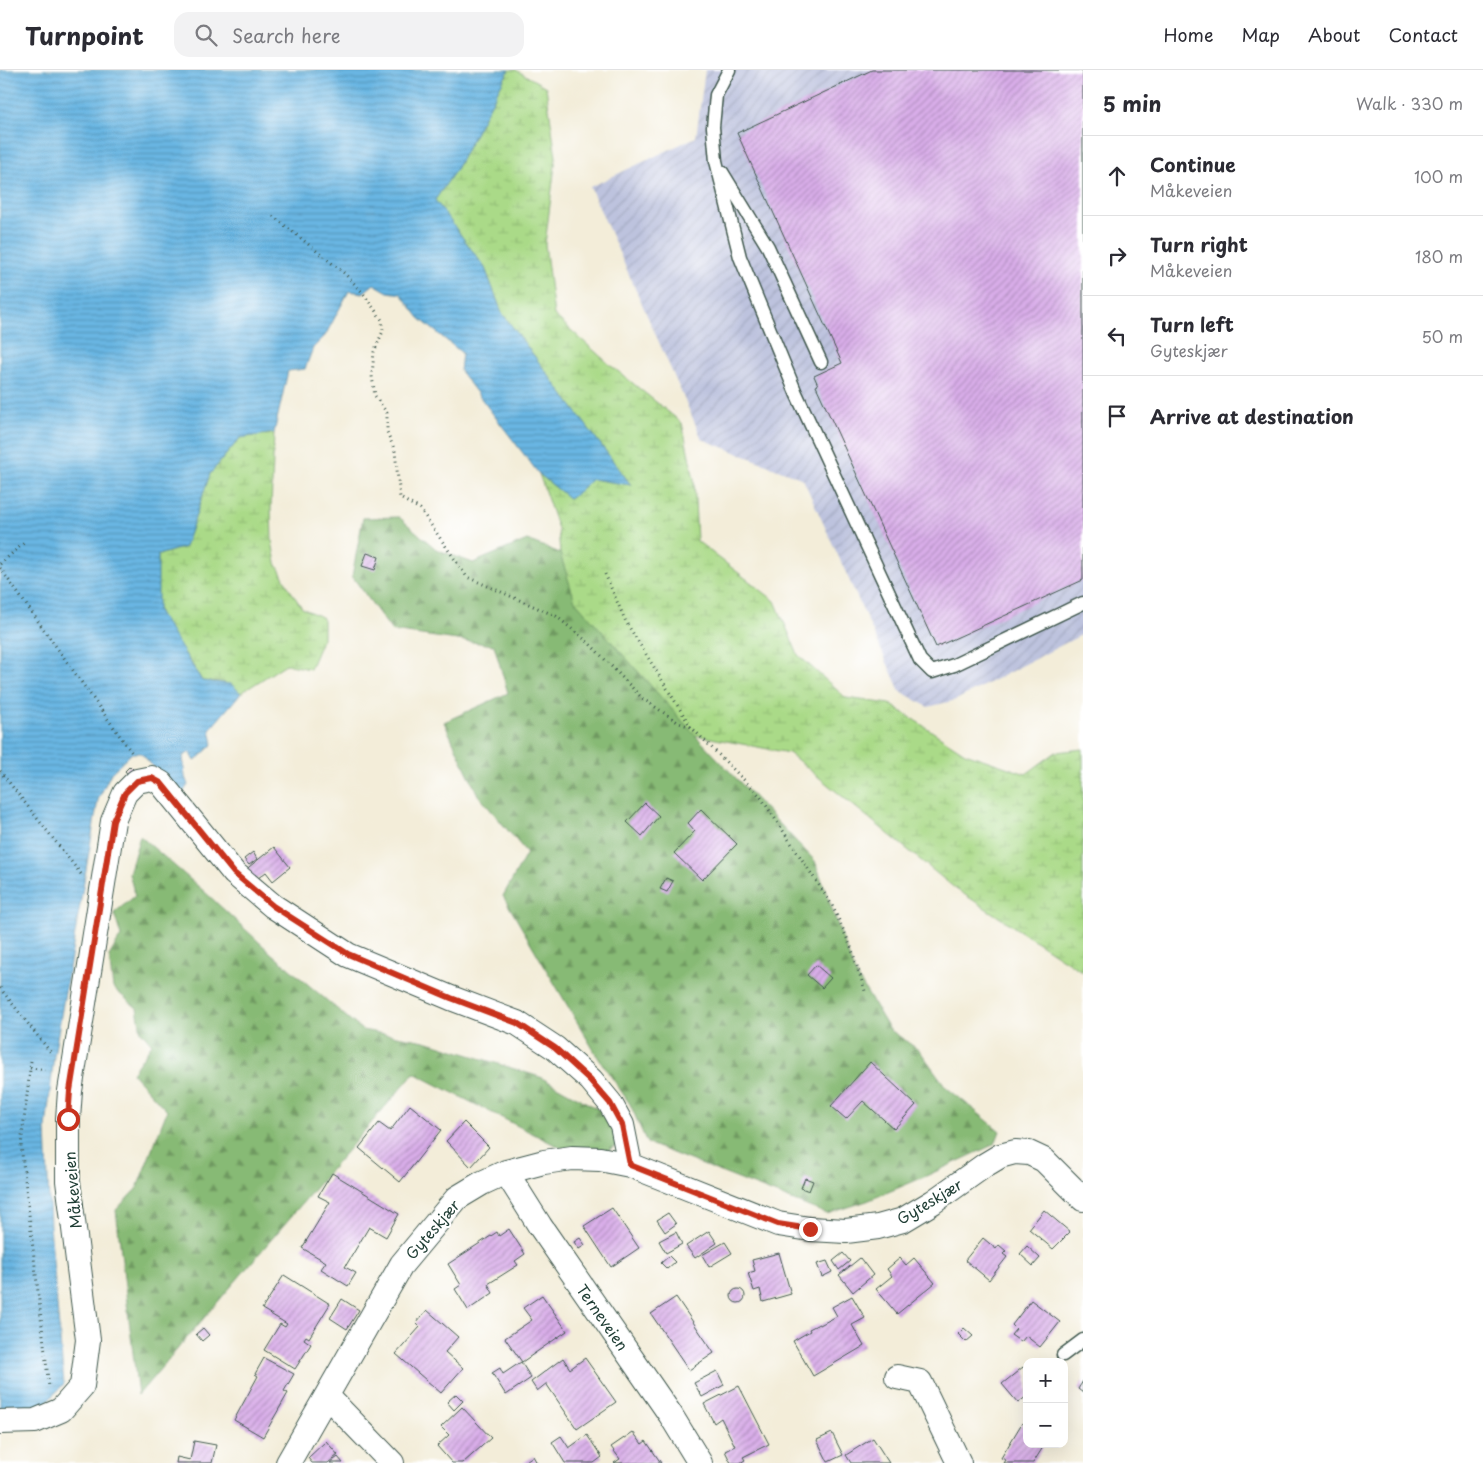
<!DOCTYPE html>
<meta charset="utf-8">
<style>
body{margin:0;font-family:"Playpen Sans",sans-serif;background:#f2f2f3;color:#2b2b33}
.controls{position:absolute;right:15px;bottom:15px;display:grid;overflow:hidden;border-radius:10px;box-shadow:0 5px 20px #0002}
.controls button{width:45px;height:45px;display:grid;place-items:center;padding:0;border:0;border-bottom:1px solid #e1e1e2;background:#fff;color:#2b2b33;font:25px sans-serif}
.stop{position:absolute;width:15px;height:15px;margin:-11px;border:4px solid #c8321e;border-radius:50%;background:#fff}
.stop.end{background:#c8321e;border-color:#fff;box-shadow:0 1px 5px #0008}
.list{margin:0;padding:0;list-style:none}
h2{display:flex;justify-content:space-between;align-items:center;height:65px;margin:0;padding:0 20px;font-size:21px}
h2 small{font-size:16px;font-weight:400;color:#7c7c81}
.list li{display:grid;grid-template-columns:32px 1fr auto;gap:15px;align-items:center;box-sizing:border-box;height:80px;padding:0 20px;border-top:1px solid #e1e1e2}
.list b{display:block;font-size:19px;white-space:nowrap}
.list p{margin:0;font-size:16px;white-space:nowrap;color:#7c7c81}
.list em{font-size:16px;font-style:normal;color:#7c7c81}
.icon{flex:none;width:28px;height:28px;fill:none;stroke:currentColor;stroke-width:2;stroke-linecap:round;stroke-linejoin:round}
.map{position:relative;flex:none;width:1083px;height:1393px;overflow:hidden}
header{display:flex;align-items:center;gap:30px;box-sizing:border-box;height:70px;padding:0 25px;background:#fff;border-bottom:1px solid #e1e1e2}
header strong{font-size:24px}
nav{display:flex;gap:28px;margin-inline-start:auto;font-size:18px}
.search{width:350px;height:45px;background:#f2f2f3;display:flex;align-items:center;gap:12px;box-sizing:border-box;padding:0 18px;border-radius:15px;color:#7c7c81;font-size:19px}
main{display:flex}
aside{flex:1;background:#fff}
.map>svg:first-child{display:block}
.industrial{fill:url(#industrial-furrows)}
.forest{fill:url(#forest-firs);stroke:#537c54}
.wetland{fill:url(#wetland-marsh);stroke:#648c5e}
.water{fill:url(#water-rules);stroke:#447a8c}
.building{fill:url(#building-hatch)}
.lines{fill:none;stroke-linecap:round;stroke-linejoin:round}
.lane-casing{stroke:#3f574d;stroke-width:15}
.street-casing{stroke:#3f574d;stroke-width:26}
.path{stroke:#3f574d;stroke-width:3;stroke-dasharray:1 4;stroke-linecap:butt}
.lane{stroke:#fff;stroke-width:12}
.street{stroke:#fff;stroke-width:24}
.route{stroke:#c8321e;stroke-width:6}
.labels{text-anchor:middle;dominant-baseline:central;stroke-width:4;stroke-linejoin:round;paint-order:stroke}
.street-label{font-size:15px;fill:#1f3d34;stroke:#fff}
</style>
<header>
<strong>Turnpoint</strong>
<div class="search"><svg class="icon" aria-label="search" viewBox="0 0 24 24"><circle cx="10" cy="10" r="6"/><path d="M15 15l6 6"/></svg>Search here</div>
<nav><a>Home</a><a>Map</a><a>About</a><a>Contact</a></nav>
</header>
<main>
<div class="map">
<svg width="1083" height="1393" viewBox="0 0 1083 1393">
<defs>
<pattern id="industrial-furrows" width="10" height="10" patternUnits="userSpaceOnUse" patternTransform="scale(1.25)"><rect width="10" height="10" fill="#bdc3de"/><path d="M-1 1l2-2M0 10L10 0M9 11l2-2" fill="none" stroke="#a2a8bf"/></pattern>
<pattern id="forest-firs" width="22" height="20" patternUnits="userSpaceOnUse" patternTransform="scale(1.25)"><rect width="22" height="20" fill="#87ba74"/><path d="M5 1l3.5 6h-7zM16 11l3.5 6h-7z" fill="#6e9860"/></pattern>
<pattern id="wetland-marsh" width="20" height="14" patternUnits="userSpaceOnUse" patternTransform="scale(1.25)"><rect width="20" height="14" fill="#aada88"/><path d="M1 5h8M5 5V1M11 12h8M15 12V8" fill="none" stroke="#92bc76"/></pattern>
<pattern id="water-rules" width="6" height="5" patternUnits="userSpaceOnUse" patternTransform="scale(1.25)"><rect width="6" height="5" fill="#69b6e3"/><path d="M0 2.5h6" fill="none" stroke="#5695b9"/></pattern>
<pattern id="building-hatch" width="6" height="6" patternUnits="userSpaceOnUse" patternTransform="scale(1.25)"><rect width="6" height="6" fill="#d9ade9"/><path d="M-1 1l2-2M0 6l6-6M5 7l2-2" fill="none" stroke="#af8ebe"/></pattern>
</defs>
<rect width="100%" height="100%" fill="#fff"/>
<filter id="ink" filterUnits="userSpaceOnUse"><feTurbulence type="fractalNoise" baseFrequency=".02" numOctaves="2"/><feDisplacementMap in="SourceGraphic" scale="10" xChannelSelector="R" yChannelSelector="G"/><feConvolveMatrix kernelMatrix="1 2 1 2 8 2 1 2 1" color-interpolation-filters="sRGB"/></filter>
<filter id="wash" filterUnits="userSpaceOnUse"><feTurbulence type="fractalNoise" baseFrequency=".0096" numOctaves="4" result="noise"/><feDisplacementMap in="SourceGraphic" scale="20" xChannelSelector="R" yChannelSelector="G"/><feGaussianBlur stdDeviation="1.12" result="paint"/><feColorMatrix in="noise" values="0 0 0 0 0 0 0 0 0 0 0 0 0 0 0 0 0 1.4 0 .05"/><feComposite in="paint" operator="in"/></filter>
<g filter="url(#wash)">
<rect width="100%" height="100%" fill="#f3edd9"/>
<path class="industrial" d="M705,0h378v564l-127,66 -28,7 -28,-16 -97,-212 -101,-40 -112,-252 106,-50z"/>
<path class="forest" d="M399,447l37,32 37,14 54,-23 33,13 15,48 120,134 120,126 39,110 35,58 31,22 26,36 54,44 -5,13 -71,33 -57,24 -40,13 -180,-71 -17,-39 -31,-45 -96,-163 24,-43 -49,-58 -34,-73 64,-29 -14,-48 -102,-14 -40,-55 11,-58z
M140,766l66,57 66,61 90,76 63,11 115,36 69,38 9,29 -14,10 -43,-6 -147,-75 -276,322 -22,-185 21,-22 30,-77 -35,-38 20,-29 -11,-13 -4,-23 -24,-20 -4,-32 12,-20 -7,-23 21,-17 -6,-23z"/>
<path class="wetland" d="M509,0h7l30,17 10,70 -11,87 9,71 55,49 73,59 12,56 3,62 78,60 23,54 48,43 44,6 75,49 61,21 30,-22 27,-3v223l-127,-83 -167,-136 -94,-18 -120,-134 -15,-48 -2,-24 -19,-55 31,25 22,-20 39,6 -129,-172 -17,-45 -51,-68 21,-29z
M274,363l-3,76 1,32 4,22 13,25 13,20 21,10v20l-13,31 -24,-5 -45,29c-15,-13 -20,-11 -39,-12 -11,-23 -34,-46 -43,-69 -4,-9 -1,-45 -1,-57l27,-8 25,-73 30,-36z"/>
<path class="water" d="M0,0h509l-54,101 -20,29 50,68 17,45 129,172 -39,-6 -22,20 -31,-25 -79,-103 2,-18 -43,-35 -18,-24 -13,-2 -14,-8 -11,9 -14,-2 -24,45 -12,12 -8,21 -17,2 -14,62 -34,5 -30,36 -25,73 -27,8v56l44,70 29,3 10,9 -31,36 3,15 -18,17 -5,-9 -7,4 2,21 3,8 -8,12 -39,-44h-9l-21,20 -13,27 -44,256 -8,73 4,97 14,158 -25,26 -39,4z"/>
<g id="blocks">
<path class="building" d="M872,0h211v510l-147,67 -120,-261 2,-1 -4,-9 28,-13 -105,-230z
M367,483l12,4 -4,13 -13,-4z
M130,696l6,6 -6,5 -5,-6z
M645,733l14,13 -17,20 -15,-14z
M701,739l36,35 -35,36 -28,-27 21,-22 -7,-8z
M274,777l16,20 -17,14 -7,-9 -13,10 -9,-11z
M253,782l4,7 -8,6 -5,-6z
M666,808l7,3 -6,11 -7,-3z
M816,895l15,13 -9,10 -15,-13z
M870,992l46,43 -22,24 -31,-28 -17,18 -15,-13z
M410,1035l31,25 -41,52 -41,-34 20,-25 11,8z
M464,1052l25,25 -18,20 -25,-26z
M332,1103l67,41 -13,23 -17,-10 -24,40 11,6 -8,13 -27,-17 5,-7 -24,-14 28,-46 -12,-6z
M805,1108l8,3 -4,10 -8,-3z
M612,1138l27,40 -28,19 -27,-41z
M1044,1140l26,22 -17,17 -24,-20z
M668,1143l8,11 -11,8 -8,-12z
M509,1159l16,25 -10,7 3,4 -30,19 5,9 -25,17 -13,-21 6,-4 -13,-21 49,-32 2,4z
M709,1161l8,12 -22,15 -9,-12z
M676,1162l6,12 -16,9 -7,-12z
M580,1168l5,7 -6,4 -5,-7z
M983,1168l13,11 3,-4 7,6 -3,3 4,3 -18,23 -24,-20z
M725,1172l7,11 -23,14 -7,-12z
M1027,1176l13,12 -7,8 -13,-12z
M779,1183l12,41 -28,8 -3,-13 -6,2 -6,-18 7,-2 -3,-11z
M843,1183l7,8 -11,9 -6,-9z
M669,1186l6,6 -8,7 -6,-6z
M860,1188l13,17 -20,17 -14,-17z
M900,1188l6,7 8,-7 21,25 -38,31 -21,-25 16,-13 -5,-7z
M827,1191l5,11 -10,5 -5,-13z
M284,1205l46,29 -21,34 -3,-2 -2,3 7,5 -16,25 -31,-19 16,-26 5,3 2,-3 -25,-15z
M731 1226a7 7 0 1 1 14 0a7 7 0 1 1-14 0Z
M542,1225l25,36 -45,31 -17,-24 27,-18 -9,-12z
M852,1226l13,22 -13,7 12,21 -51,30 -20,-35 17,-10 -1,-2 10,-5 1,1 17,-9 -5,-9z
M676,1227l38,56 -25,17 -38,-56z
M342,1229l17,11 -12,19 -17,-11z
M1031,1230l29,22 -20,25 -14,-11 -5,6 -10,-7 5,-6 -4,-4z
M427,1240l31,27 -13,15 18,16 -22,25 -45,-39 24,-27 -4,-4z
M203,1258l6,7 -7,6 -6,-7z
M964,1258l9,8 -7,6 -8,-8z
M264,1288l30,16 -10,17 4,2 -25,44 -29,-17 24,-44 -3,-2z
M563,1288l7,11 15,-11 31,44 -39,27 -30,-44v-2l-10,8 -6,-9z
M521,1292l10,16 -25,17 -14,-22 8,-5 3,6z
M1023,1297l4,5v24l-9,7 -16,-19z
M717,1301l7,14 -22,12 -8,-14z
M1083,1311v12l-5,-4z
M739,1316l30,58 -26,13 2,3 -5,3h-9l-6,-12 10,-5 -14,-28 -7,5 -10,-19z
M456,1324l7,7 -9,9 -7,-8z
M462,1337l29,31 -28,25h-11l-15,-17 12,-11 -8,-8z
M1022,1353l5,3v18h18l-12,19h-29l2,-3 -5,-2z
M633,1362l9,12 4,-3 15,22h-47l6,-4 -9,-12z
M832,1363l11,22 -15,7 -11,-22z
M587,1365l15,22 -8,6h-29l-13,-21 9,-6 8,12z
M873,1368l16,25h-38l-5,-8z
M194,1371l22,4 -4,18h-36l1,-6 13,3z
M326,1371l12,14 -10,8h-16l-4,-5z
M533,1386l4,7h-14z
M338,1387l5,6h-13z"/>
</g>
</g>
<g filter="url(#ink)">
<use href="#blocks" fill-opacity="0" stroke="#3f574d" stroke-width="1"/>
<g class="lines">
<g class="lane-casing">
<path id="lane" d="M729,0l-13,25 -3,32 3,34 24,96 56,136 124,267 12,12 22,-7 129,-62
M722,102l46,75 53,115
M1063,1285l20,-15"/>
</g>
<g class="street-casing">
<path id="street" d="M506,1102l34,54 130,188 30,49
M897,1307l23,5 39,81
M327,1326l65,67
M0,1352l35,-1 26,-11 21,-24 6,-46 -20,-159v-62l2,-28 43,-270 12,-28 12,-12 15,-3 9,5 73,90 39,33 75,49 103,43 66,25 38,25 36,32 19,23 12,22 8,40
M288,1393l114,-199 55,-66 25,-15 24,-11 38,-10 28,-4 28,1 30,6 148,59 32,5 36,2 32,-4 25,-7 30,-18 52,-37 15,-9 15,-4 14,1 15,7 39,39"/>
</g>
<path class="path" d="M273,146l71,57 19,20 19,27 1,11 -9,21 -2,24 3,20 12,17v19l8,19 5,47 20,11 47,68 89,39 33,27 53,55 37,25 12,4
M0,494l24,-21
M0,498l132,185
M605,504l21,48 65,105 69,69 72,109 19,42 14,44
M0,701l81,103
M0,918l52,66
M31,991l-10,84 28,242
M30,998l19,2"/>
<use href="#lane" class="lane"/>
<use href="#street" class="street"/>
</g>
</g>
<g class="lines" filter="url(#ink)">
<path class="route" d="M68,1049l2,-28 43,-270 12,-28 12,-12 15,-3 9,5 73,90 39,33 75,48 103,44 66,25 38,25 35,32 20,23 12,22 8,40 148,59 32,5"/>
</g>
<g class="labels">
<g class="street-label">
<text transform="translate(72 1120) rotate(-95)">Måkeveien</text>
<text transform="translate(929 1131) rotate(-31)">Gyteskjær</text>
<text transform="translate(432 1159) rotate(-49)">Gyteskjær</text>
<text transform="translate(603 1247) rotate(55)">Terneveien</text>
</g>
</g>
</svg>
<div class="controls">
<button>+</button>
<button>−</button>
</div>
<div class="stop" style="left:68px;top:1049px"></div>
<div class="stop end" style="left:810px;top:1159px"></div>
</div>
<aside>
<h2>5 min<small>Walk · 330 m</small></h2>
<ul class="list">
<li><svg class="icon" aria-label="ahead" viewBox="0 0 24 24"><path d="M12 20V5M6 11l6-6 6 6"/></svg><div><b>Continue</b><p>Måkeveien</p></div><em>100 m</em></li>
<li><svg class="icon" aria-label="right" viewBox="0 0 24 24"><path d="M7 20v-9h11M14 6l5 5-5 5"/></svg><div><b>Turn right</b><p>Måkeveien</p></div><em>180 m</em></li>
<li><svg class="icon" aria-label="left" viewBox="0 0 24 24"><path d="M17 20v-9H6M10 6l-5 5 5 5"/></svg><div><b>Turn left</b><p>Gyteskjær</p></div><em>50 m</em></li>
<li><svg class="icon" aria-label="arrive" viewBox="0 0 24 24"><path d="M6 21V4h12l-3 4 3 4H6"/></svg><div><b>Arrive at destination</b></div></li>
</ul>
</aside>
</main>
